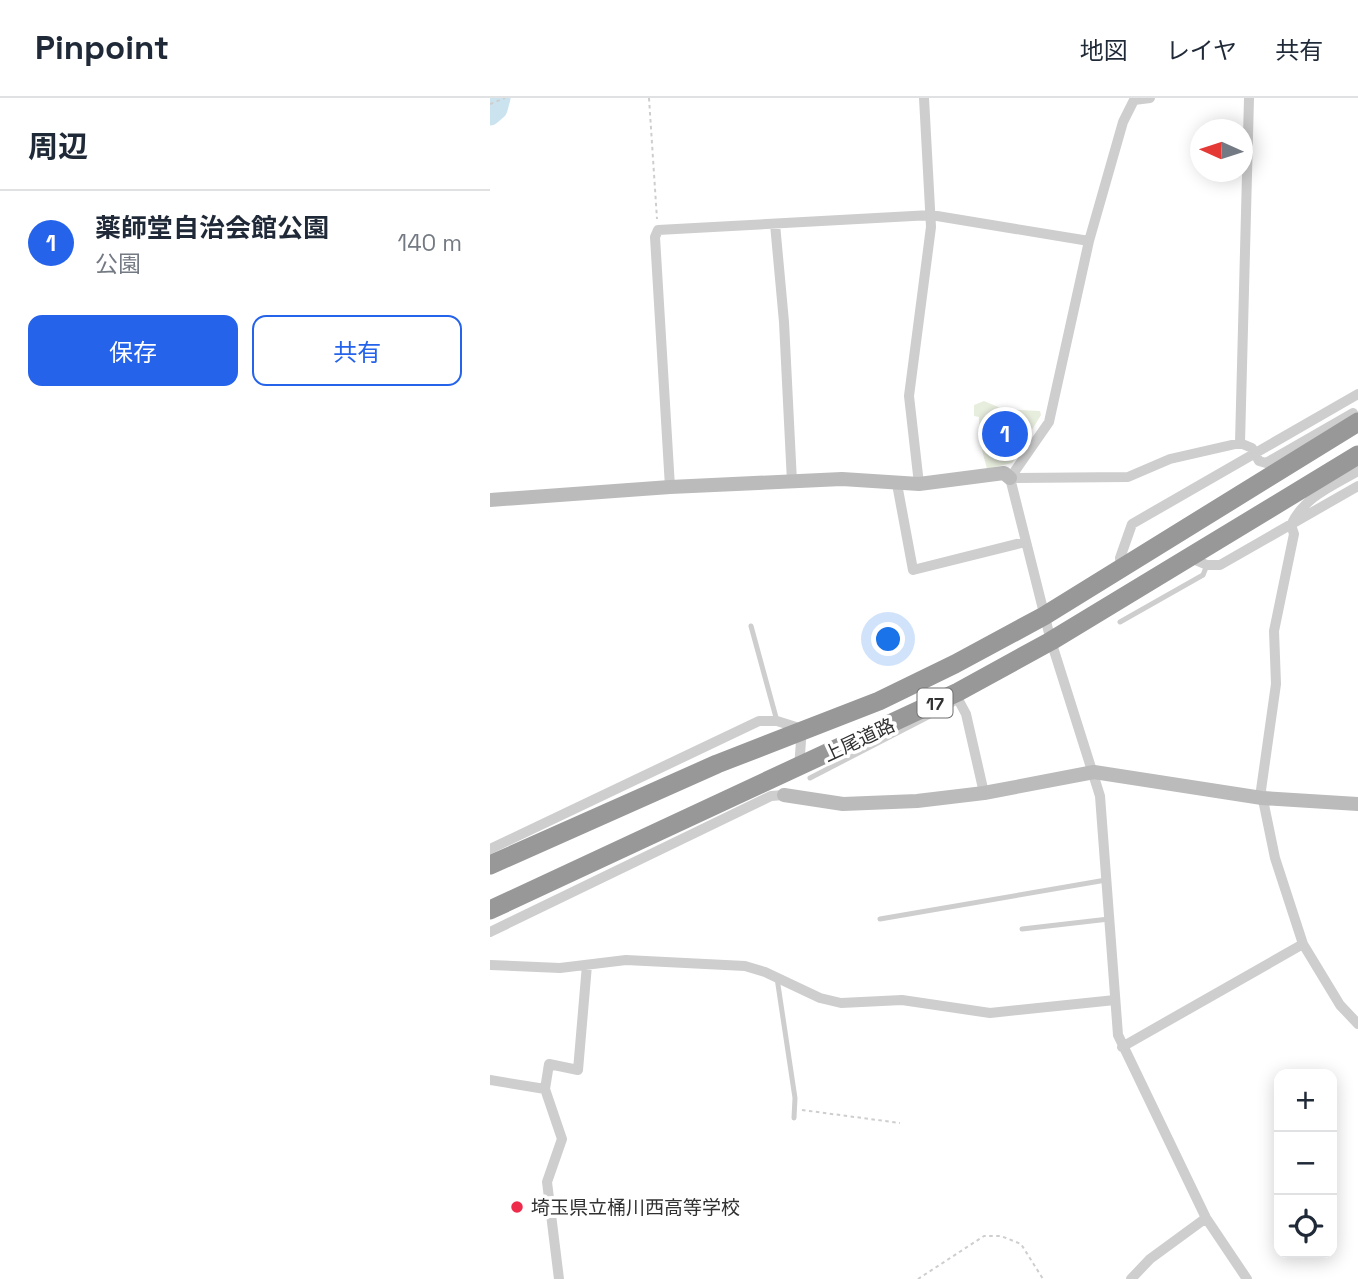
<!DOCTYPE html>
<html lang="ja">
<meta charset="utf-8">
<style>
body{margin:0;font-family:"Space Grotesk","Noto Sans JP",sans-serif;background:#f2f2f3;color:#1f2937}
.controls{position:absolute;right:21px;bottom:21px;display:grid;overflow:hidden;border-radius:14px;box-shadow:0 4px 18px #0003}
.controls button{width:63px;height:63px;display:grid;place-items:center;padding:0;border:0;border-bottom:2px solid #e0e1e3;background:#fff;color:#1f2937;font:35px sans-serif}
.compass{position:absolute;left:700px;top:21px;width:63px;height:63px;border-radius:50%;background:#fff;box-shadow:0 4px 18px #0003;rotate:273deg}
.you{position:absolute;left:399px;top:542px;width:24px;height:24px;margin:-18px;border:5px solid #fff;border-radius:50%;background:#1a73e8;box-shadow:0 0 0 10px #1a73e833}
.badge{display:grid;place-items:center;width:46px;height:46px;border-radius:50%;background:#2563eb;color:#fff;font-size:23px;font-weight:700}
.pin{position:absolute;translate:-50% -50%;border:4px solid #fff;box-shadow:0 2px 7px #0006}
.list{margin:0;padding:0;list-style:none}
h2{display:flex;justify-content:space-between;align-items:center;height:91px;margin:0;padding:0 28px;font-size:30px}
h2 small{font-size:23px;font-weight:400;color:#747a83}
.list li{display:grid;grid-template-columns:46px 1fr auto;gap:21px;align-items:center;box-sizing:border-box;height:105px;padding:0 28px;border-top:2px solid #e0e1e3}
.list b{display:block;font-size:26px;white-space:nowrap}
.list p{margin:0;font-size:23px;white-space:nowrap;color:#747a83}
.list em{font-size:23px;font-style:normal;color:#747a83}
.actions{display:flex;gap:14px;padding:21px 28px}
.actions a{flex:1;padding:16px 0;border:2px solid #2563eb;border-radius:14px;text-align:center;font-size:24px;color:#2563eb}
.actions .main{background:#2563eb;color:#fff}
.icon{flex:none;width:38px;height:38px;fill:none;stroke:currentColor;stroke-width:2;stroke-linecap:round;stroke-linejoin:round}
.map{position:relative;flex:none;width:868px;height:1181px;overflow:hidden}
header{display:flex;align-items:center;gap:42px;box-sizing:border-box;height:98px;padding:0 35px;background:#fff;border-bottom:2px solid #e0e1e3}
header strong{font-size:33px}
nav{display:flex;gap:38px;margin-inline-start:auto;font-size:24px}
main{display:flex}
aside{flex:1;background:#fff}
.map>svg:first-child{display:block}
.green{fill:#e8eede}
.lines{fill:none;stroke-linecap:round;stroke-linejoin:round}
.river{stroke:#cae3ef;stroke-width:21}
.path{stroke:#cecece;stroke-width:2;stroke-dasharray:3.5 3.5;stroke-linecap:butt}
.lane{stroke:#cecece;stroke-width:5}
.street{stroke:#cecece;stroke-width:10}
.secondary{stroke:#bbb;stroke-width:14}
.highway{stroke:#989898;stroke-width:19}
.poi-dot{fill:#ef2b4b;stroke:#fff;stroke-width:2.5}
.labels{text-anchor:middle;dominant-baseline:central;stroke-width:7;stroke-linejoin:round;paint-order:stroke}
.shield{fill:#fff;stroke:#6f6f6f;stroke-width:2}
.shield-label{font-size:18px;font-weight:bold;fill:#313131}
.street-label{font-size:19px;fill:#313131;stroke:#fff}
.poi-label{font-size:19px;fill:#313131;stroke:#fff;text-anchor:start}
</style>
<header>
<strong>Pinpoint</strong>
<nav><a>地図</a><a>レイヤ</a><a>共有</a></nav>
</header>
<main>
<aside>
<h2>周辺<small></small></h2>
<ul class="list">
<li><span class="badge">1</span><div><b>薬師堂自治会館公園</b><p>公園</p></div><em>140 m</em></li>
</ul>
<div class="actions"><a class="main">保存</a><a>共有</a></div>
</aside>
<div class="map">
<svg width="868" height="1181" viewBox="0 0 868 1181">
<rect width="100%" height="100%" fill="#fff"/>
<path class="green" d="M494,303l19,8 37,2 1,4 -29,48 -25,6 -7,-27 -1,-25 -5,-1v-11z"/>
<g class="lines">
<path class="river" d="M0,17l7,-6 3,-11"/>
<path class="path" d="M159,0l8,121
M0,6l15,-6
M312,1012l98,13
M428,1181l66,-43h17l20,8 22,35"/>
<path class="lane" d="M630,524l83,-47 4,-10
M261,528l26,95
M320,680l149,-77
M390,821l226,-39
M532,831l87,-10
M287,880l18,120 -1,20"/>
<path class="street" d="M645,0l-12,24 -34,119 -40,181 -39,56 41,163 49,155 18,239 88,183 41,61
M644,2l16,-2
M285,126l9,98 8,160
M750,345l9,-345
M868,373c-26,15 -54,26 -67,54l3,9 -20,97 2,53 -15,106 14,68 28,86 37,61 18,19
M520,380l118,-1 42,-18 70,-16 12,5 7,13 7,2 87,-50 2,4
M407,386l16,86 112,-28
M429,386l-10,-88 22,-169 -7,-129
M180,389l-15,-250 3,-7 273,-15 158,26
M698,459l19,8h13l138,-79
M631,469l-1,-9 12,-34 226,-130
M469,603l7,13 18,79
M0,751l269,-128h18l19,6 5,14 -2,27
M0,834l281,-136 13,-1
M0,867l70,3 66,-8 119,6 20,6 55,26 21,5 61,-3 88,13 125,-13
M632,949l181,-103
M0,982l55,9 17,50 -15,43 12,97
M55,991l4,-25 29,6 9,-105
M641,1181l19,-20 56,-41"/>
<path class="secondary" d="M0,402l180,-13 172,-8 77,5 85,-11 6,5
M294,697l59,9 74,-3 67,-8 110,-21 168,26 96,6"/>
<path class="highway" d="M0,767l227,-101 162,-63 76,-37 89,-48 314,-194
M0,812l468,-218 93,-51 307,-186"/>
</g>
<circle class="poi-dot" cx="27" cy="1109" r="7"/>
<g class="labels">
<rect class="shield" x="427.5" y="590.5" width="35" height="29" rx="5"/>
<g class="shield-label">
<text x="445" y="605">17</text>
</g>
<g class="street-label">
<text transform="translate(369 642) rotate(-25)">上尾道路</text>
</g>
<g class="poi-label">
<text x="41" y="1109">埼玉県立桶川西高等学校</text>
</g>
</g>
</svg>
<div class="controls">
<button>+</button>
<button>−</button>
<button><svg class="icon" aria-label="locate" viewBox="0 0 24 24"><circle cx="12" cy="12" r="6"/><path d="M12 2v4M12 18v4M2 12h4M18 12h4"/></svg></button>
</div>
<svg class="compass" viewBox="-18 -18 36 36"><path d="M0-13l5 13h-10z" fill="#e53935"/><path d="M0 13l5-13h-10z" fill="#747a83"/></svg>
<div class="you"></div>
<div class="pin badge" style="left:515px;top:336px">1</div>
</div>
</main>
